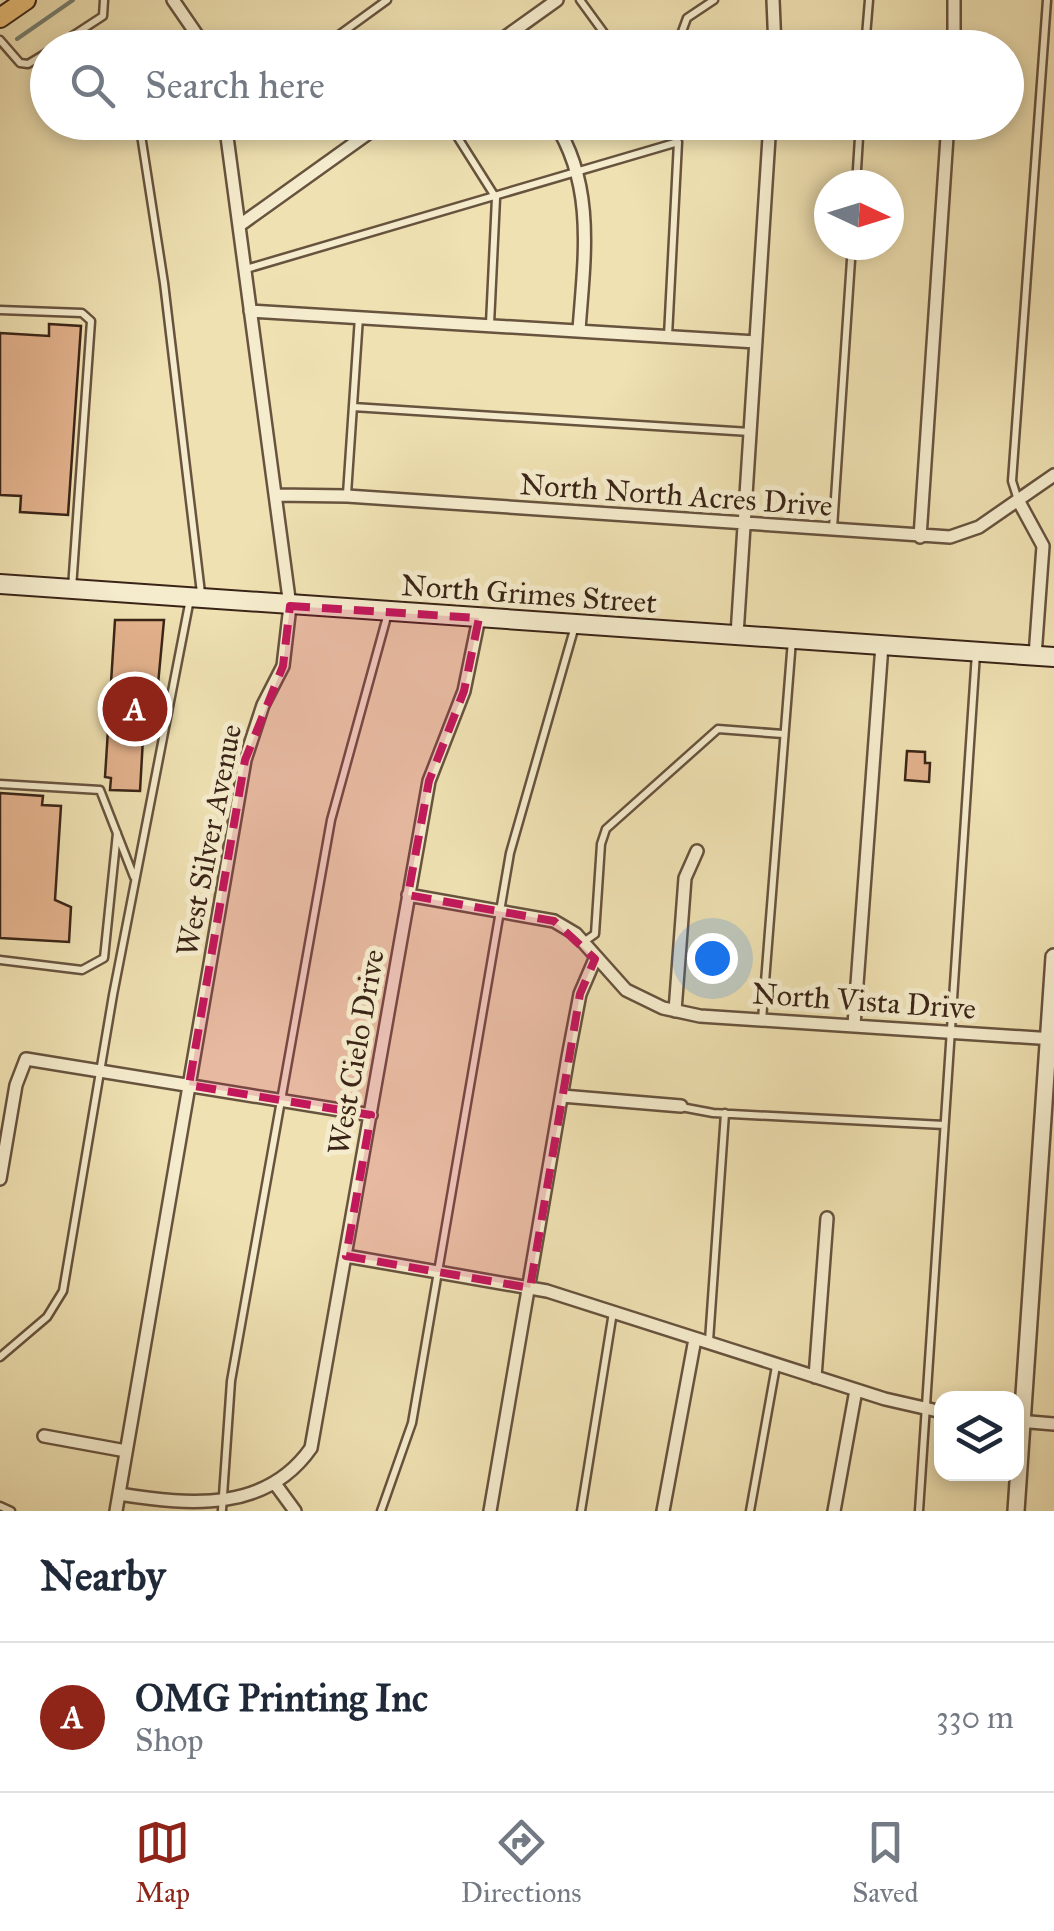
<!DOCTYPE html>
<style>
body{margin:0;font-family:"IM FELL Great Primer",serif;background:#f6f6f7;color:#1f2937}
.controls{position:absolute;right:30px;bottom:30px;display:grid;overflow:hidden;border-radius:20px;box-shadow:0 5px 15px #0003}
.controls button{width:90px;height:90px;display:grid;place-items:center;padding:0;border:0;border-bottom:2px solid #e0e1e3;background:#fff;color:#1f2937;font:50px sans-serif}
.compass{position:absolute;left:814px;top:170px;width:90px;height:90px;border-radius:50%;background:#fff;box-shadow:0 5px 15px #0003;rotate:94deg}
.you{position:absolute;left:712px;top:958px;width:35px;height:35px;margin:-25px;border:8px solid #fff;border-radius:50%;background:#1a73e8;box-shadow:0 0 0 15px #1a73e833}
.badge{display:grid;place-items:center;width:65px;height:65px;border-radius:50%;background:#8f2418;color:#fff;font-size:32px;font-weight:700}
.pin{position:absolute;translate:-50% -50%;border:5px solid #fff;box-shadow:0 2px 10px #0006}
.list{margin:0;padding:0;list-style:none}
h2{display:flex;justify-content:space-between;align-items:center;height:130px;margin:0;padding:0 40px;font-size:42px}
h2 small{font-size:32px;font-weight:400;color:#747a83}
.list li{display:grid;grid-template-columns:65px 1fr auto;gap:30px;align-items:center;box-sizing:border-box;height:150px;padding:0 40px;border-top:2px solid #e0e1e3}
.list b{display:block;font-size:38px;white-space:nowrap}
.list p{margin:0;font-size:32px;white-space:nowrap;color:#747a83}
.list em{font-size:32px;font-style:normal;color:#747a83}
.icon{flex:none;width:55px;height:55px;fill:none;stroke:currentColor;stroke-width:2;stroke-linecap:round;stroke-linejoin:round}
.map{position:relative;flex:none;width:1054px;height:1511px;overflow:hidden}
.search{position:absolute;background:#fff;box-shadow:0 5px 15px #0003;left:30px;right:30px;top:30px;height:110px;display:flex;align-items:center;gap:25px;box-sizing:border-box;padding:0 35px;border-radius:55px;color:#747a83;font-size:38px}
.sheet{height:280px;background:#fff}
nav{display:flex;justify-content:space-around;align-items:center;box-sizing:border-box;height:140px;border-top:2px solid #e0e1e3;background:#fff;font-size:28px;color:#747a83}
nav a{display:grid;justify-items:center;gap:5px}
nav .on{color:#8f2418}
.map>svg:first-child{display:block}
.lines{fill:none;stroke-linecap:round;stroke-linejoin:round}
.stream{stroke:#748071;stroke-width:4}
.building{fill:#e3b28d;stroke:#3a2417;stroke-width:2.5}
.service-casing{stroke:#67533e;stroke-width:11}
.minor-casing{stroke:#67533e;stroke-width:16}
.tertiary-casing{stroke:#67533e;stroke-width:20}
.secondary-casing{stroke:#3a2417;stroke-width:22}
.primary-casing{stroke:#3a2417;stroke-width:22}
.service{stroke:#f5eccd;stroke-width:6}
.minor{stroke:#f5eccd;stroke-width:11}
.tertiary{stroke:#f5eccd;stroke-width:15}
.secondary{stroke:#f5eccd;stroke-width:18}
.primary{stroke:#e8c079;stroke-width:18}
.marked{fill:#c2185b;fill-opacity:0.2;stroke:#c2185b;stroke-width:8;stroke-dasharray:20 12;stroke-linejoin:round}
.labels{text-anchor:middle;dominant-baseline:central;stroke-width:10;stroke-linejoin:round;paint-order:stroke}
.street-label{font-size:30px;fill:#3a2417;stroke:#f5eccd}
</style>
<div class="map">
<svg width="1054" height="1511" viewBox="0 0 1054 1511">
<rect width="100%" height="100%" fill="#efe1b2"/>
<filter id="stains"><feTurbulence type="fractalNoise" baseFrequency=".002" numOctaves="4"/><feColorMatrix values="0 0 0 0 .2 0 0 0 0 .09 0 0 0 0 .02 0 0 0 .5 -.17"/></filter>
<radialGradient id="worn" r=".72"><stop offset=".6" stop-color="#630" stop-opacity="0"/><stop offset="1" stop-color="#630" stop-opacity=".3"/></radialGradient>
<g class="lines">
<path class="stream" d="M17,39l56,-39"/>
</g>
<path class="building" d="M49,324l32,2 -13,189 -48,-3 1,-16 -21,-1v-162l49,3z
M115,620h49l-8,86h-4l-1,15h-7l-4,70 -30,-1 1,-12 -6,-1z
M907,751l18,1v11h5l-1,19 -24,-2z
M0,793l43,3 -1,9 19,1 -6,94 16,7 -2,35 -69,-4z"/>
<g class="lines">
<g class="service-casing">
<path id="service" d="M580,0l35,48
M0,40l20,23 8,1 20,-12
M54,48l49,-32 1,-16
M321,48l66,-48
M676,48l11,-30 27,-18
M865,48l4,-48
M139,122l25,161 37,310
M448,122l48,76 -6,126
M666,122l12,20 -10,194
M856,185l4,-63
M246,269l432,-127
M0,310l82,3 9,8 -19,267
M353,407l397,25
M347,494l12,-177
M1018,500l-6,-19 35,-481
M833,528l19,-283
M0,784l100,6 34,87
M585,941l10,-7 6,-90 5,-15 112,-100 65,5
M0,960l82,10 22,-12 13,-125
M762,1020l30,-380
M681,1107l32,6 231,12
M709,1341l16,-228
M0,1357l47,-40 16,-26 50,-296 77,-396
M0,1506l11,5
M222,1510l9,-129 100,-561 57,-207
M381,1511l31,-88 98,-570 65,-227
M581,1511l32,-199
M750,1511l26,-145
M919,1511l57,-858"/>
</g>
<g class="minor-casing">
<path id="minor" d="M173,0l33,48
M773,0l2,48
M490,48l67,-48
M954,48v-48
M554,122c42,64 30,137 25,208
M240,225l144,-103
M250,311l506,31
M276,495l71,1 603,41 29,-10 75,-52
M1018,500l25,46 -8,110
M920,537l28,-415
M737,635l33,-513
M408,895l146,26 22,13 50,56 37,18 37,8 354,23
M675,1011l10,-133 12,-27
M854,1025l28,-380
M562,1096l119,10
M0,1179l16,-94 10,-26 345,56
M346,1256l201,35 338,108 57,13
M815,1377l12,-159
M1018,1421l36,3
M44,1436l82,15
M276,1485l19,26
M119,1494c74,12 148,17 192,-46l118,-667 35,-90 15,-73
M116,1511l129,-751 18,-55 20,-39 7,-60 -65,-484
M490,1511l78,-454 12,-63 15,-35
M663,1511l32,-172
M834,1511l22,-121"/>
</g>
<g class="tertiary-casing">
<path id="tertiary" d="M1016,1511l38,-554"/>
</g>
<g class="secondary-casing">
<path id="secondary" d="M0,584l1054,73"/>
</g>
<g class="primary-casing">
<path id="primary" d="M0,18l26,-18"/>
</g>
<use href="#service" class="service"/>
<use href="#minor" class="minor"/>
<use href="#tertiary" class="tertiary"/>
<use href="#secondary" class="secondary"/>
<use href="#primary" class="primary"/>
</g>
<path class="marked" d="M290,606l189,12 -15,73 -35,90 -21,114 146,26 41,38 -15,35 -50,294 -184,-32 25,-141 -182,-30 56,-325 38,-94z"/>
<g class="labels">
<g class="street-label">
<text transform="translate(676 495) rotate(4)">North North Acres Drive</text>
<text transform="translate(529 594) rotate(4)">North Grimes Street</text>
<text transform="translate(209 840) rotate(-79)">West Silver Avenue</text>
<text transform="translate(864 1001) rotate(4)">North Vista Drive</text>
<text transform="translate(356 1052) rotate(-80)">West Cielo Drive</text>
</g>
</g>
<rect width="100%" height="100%" filter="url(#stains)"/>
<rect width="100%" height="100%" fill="url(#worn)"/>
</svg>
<div class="controls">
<button><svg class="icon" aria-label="layers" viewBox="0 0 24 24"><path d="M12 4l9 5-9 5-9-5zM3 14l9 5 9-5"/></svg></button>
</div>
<svg class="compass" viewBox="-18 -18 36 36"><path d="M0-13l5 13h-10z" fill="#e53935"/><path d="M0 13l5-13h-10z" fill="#747a83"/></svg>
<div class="you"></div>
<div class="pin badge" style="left:135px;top:709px">A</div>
<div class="search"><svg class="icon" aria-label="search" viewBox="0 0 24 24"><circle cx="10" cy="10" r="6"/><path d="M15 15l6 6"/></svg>Search here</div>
</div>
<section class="sheet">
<h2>Nearby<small></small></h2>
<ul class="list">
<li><span class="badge">A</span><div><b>OMG Printing Inc</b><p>Shop</p></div><em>330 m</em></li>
</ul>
</section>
<nav>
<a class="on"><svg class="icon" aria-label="map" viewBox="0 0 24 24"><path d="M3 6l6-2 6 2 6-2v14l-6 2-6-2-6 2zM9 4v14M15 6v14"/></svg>Map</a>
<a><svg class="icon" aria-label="directions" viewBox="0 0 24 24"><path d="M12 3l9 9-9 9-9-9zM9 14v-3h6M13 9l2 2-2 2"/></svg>Directions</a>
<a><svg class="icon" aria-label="saved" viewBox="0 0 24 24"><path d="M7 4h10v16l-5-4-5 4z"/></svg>Saved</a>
</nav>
